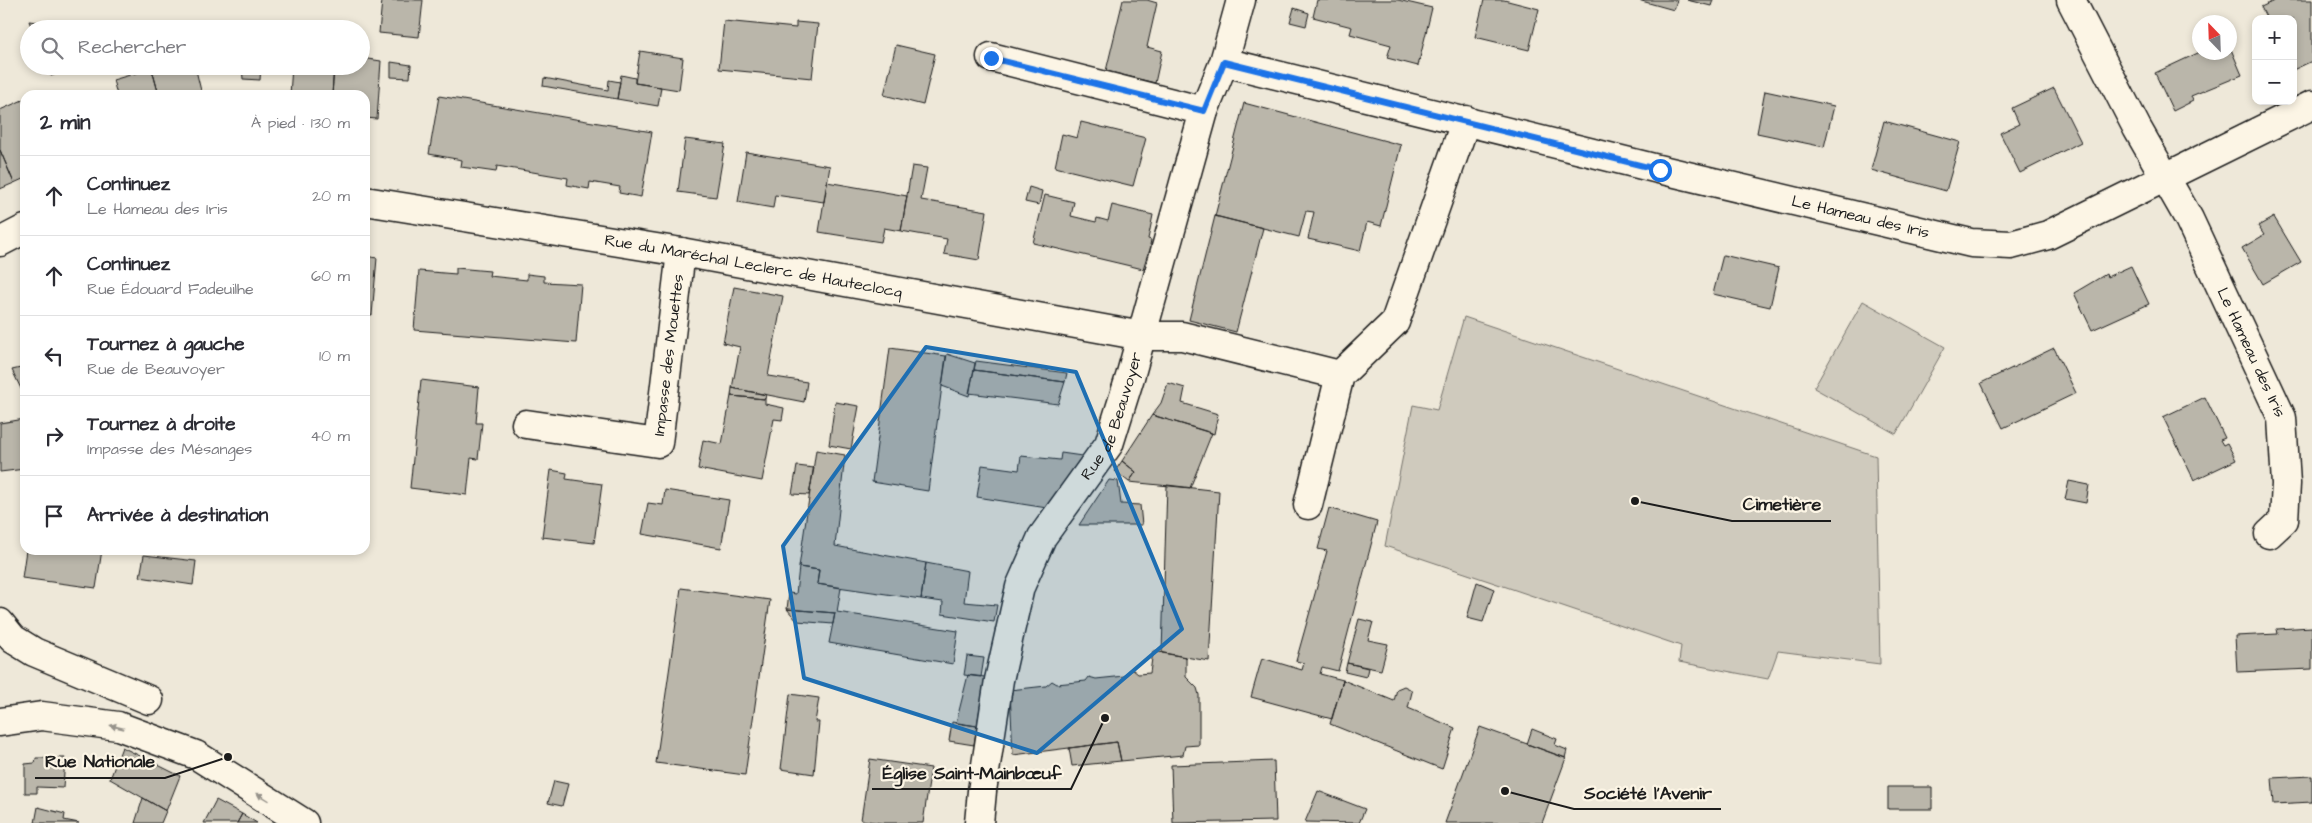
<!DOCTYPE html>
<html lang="fr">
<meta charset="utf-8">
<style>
body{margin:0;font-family:"Architects Daughter",sans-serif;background:#f7f7f7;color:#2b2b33}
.controls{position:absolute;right:15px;top:15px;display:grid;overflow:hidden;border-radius:10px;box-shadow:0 2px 8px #0003}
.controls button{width:45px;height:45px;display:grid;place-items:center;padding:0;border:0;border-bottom:1px solid #e1e1e2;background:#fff;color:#2b2b33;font:25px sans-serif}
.compass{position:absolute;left:2192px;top:15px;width:45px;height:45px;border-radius:50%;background:#fff;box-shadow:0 2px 8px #0003;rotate:337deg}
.stop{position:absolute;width:15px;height:15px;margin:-11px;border:4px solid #1a73e8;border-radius:50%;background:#fff}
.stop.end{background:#1a73e8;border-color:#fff;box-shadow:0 1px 5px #0008}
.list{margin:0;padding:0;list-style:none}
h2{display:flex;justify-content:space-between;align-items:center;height:65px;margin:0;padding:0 20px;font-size:21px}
h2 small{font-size:16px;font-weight:400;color:#7c7c81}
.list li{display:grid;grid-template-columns:32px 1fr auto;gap:15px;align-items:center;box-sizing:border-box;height:80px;padding:0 20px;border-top:1px solid #e1e1e2}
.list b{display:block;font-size:19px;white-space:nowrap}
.list p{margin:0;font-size:16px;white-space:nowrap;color:#7c7c81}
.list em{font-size:16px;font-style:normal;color:#7c7c81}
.icon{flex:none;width:28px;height:28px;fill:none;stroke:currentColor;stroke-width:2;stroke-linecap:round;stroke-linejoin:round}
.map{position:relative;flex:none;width:2312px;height:823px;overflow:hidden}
.search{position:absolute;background:#fff;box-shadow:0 2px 8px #0003;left:20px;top:20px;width:350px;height:55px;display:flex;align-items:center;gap:12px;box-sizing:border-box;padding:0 18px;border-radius:28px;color:#7c7c81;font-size:19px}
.panel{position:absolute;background:#fff;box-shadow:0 2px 8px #0003;left:20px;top:90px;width:350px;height:465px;border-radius:15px}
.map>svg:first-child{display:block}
.green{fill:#cfcabd;stroke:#76736c}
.building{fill:#bab6aa;stroke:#1c1c1c}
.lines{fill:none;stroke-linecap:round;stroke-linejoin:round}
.minor-casing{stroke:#1c1c1c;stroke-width:31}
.minor{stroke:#fcf5e5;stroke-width:28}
.oneway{fill:#97938b}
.route{stroke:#1a73e8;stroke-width:6}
.marked{fill:#1f6fb2;fill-opacity:0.2;stroke:#1f6fb2;stroke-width:4;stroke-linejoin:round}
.labels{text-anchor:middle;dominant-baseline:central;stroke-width:4.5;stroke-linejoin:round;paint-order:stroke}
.street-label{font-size:16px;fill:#1c1c1c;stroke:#fcf5e5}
.leader{fill:none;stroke:#1c1c1c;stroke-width:2}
.callout-dot{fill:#1c1c1c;stroke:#fcf5e5;stroke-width:2}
.callout-label{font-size:18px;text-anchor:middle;font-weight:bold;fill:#1c1c1c;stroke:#fcf5e5;stroke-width:4.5;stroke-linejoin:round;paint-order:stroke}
</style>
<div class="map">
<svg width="2312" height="823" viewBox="0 0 2312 823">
<rect width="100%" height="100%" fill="#eee8d9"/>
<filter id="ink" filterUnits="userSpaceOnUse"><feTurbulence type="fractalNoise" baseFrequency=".02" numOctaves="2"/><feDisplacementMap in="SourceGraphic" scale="10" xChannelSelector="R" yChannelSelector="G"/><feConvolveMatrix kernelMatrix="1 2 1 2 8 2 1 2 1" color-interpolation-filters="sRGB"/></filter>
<g filter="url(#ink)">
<path class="green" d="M1863,301l82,46 -49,87 -82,-46z
M1464,317l412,139 4,208 -102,-13 -10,28 -89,-17 2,-16 -296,-100 28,-141 24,5z"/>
<path class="building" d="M382,0h41l-4,37 -40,-4z
M1123,0h24l10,3 -10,44 15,4 -7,32 -49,-12z
M1317,0h81l34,8 -14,58 -31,-8 4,-13 -41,-11 2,-7 -39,-10z
M1484,0h20l35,9 -10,41 -54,-13z
M1638,0h39l-3,10z
M1687,0h26l-2,6z
M2276,0h36v61l-19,9v-51h-26l-6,-12z
M1294,8l15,5 -3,13 -16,-4z
M29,21l24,3 2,5h-23z
M724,21l72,7v-6l22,2 -6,54 -93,-9z
M896,45l39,9 -12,51 -39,-10z
M2230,47l12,28 -51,21 2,5 -20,10 -18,-38 45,-21h30z
M640,51l43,7 -4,32 -44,-7z
M361,58l20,3 -4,58 -12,-1v-23h-33l2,-29h27z
M391,62l20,3 -1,13 -19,-1z
M47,66h24l1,2 -21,8z
M138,66h13l8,29h-42l-4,-15 27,-8z
M151,66h44l7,29h-43z
M242,66h19l-1,14 -17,-1z
M292,66h42l-2,29h-42z
M621,75l14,3v5l26,4 -3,19 -41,-7z
M544,78l64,12 1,-10 11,2 -3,17 -74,-13z
M2054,88l27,54 -61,31 -20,-40 19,-9 -7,-16z
M1765,91l69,15 -10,41 -67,-14z
M439,96l213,36 -11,65 -22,-4 1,-6 -30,-5 -1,7 -22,-4 1,-7 -71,-12 -1,6 -35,-5 1,-7 -33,-6z
M25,99v79l-11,5 -14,-33v-40z
M1244,103l157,42 -20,81 -14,-4 -7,29 -52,-12 6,-27 -8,-1 -7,26 -84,-21z
M1884,121l76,21 -14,49 -75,-21z
M1081,122l65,16 -13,48 -78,-19 7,-33 15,4z
M685,139l40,5 -9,53 -38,-5z
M0,150l14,33 -14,6z
M746,152l84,14 -6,36 -49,-7 -2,13 -35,-6z
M912,166l15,2 -6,32 66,11 -8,49 -35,-6 3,-15 -46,-8z
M827,182l80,14 -6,35 -17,-3 -3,14 -62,-10z
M1029,187l13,4 -3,14 -14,-3z
M1045,195l29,7 -3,14 25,6 1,-4 11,3 4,-16 41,10 -5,24 3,1 -1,5 3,1 -1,8 -4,-1 -5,16 -110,-26z
M1215,216l48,12 -27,104 -47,-12z
M2274,217l27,45 -38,22 -21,-36 22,-13 -6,-9z
M1723,255l56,13 -9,39 -57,-13z
M365,256l12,2 -5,57 -7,-1z
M2131,266l18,38 -57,26 -18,-37 32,-19 1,3z
M456,268l34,3 -1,5 38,4v-6l17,2v6l37,2 -5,59 -162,-13 5,-59 37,3z
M734,287l49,9 -15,80 39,6 -3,20 -72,-14 8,-41 -17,-4z
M890,348l56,8 -18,135 -56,-9z
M2054,348l22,45 -73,35 -22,-45z
M947,354l28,9 -6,33 -27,-10z
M976,361l91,12 -2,9 -91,-12z
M25,367v30l-13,-27z
M974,370l91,12 -7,22 -89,-11z
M421,380l58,7 -3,36h6l-4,36 -7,-1 -4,37 -57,-7z
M1168,383l17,5 -3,15 36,11 -4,20 -62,-19 9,-12z
M732,388l34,7 -1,4 -34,-3z
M731,396l34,3v5l19,4 -2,12 -8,-1 -12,62 -64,-12 5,-29 19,4z
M2205,397l20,41 -5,2 3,5 4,-2 9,17 -42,20 -31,-63z
M835,402l24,4 -8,43 -22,-4z
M1152,415l60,18 -22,55 -61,-6 7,-10 -14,-11z
M25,419v50l-25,3v-49z
M816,450l29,5 -10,91 91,17 -5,36 -104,-15 2,-14 -20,-3z
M1061,453l21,3 -35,52 -70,-11 5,-32 37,5 2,-14 39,4z
M1122,461l14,11 -7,10 -14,-11z
M797,466l17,2 -5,27 -17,-1z
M551,470l16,3 -1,6 36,5 -8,59 -52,-6z
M1109,480l9,1 3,23 19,1 2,20h-63z
M2069,481l20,4 -3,18 -21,-4z
M1167,485l52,6 -10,170 -47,-8z
M665,490l64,10 -8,48 -79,-14 6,-31 15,2z
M1329,508l48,14 -39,149 -16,-4 -2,7 23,6 -11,39 -81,-22 11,-39 40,12 2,-7 -8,-2 31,-110 -9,-2z
M26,550h76l-6,38 -74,-10z
M144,555l52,6 -3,24 -53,-8z
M926,563l42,8 -4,31 33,3 -3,17 -52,-8 1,-12 -22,-3z
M799,567l20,3 -2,14 24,4 -4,24 121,19 -5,33 -124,-21 6,-30 -48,-4 2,-16 7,1z
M1477,582l17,7 -11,33 -16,-4z
M681,588l89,12 -25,175 -89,-12z
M787,609l48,4 -2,11 -36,-3z
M1359,619l14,3 -5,18 20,4 -7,26 -34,-7z
M2312,627v42l-75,3 -2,-36 43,-2 -1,-5z
M1153,651l33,6v20l11,11 2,7v50l-14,1 -2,9 -62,6 -4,-19 -104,13 -3,-65 36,-4 6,-5 5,3 29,-3 3,-4 7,2 29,-3 7,-7 6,5 12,-1z
M967,656l17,2 -3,19 -17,-2z
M1347,663l21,5 -2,9 -21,-5z
M968,675l17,2 -8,49 -21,-3z
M1343,680l51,21 3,-12 7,-3 6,3 2,3 -4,16 47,20 -13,41 -112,-45z
M790,694l29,4 -4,24h4l-5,52 -33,-5z
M952,722l25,4 -3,19 -25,-4z
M1480,727l86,31 -24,65h-97z
M1532,729l25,10 -2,6 12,5 -2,8 -38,-14z
M1117,742l4,19 -49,5 -3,-18z
M122,747l58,29 -14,35 -56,-32z
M36,758h29l-2,30 -26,-1v6h-12v-29l10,-1z
M870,759l61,9 -8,55h-41l-21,-3z
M1274,761l2,60 -103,2 -2,-58z
M2312,776v26l-38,2 -2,-26z
M554,781l14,3 -6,22 -14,-3z
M1888,787h44v22h-44z
M1318,791l47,18 -6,14 -54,-1z
M143,798l23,13 -5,12h-26z
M216,800l26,14 -5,9h-33z
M38,807l27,7 -1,6 15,3h-44z
M242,814l15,9h-20z"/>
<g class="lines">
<g class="minor-casing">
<g id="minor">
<path id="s1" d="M2071,0l66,128 52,91 93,199 4,66 -2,36 -15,14"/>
<path d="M991,57l213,54"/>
<path id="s2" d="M1224,62l430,106 317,75 40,2 37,-10 264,-130"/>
<path id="s3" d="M365,201l316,51 461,84h40l158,39 -32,130"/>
<path d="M0,242l25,-13"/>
<path d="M1340,375l55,-53 71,-202"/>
<path id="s4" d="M526,424l132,19 23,-191"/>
<path d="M0,623l13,16 21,13 115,48"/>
<path d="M0,722l42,-6 76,10 78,29 108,68"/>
<path id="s5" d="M979,823l3,-32 17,-111 21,-93 22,-50 67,-93 21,-67 74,-266 20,-49 17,-62"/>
</g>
</g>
<use href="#minor" class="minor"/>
</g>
<defs><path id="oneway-solid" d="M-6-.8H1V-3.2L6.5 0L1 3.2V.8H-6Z" transform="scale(1.25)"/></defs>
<g class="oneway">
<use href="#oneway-solid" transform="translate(117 727) rotate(-166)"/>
<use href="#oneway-solid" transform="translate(263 797) rotate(-148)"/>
</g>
</g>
<g class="lines" filter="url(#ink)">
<path class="route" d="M991,58l213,53 20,-49 436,108"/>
</g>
<path class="marked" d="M926,347l150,25 106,257 -145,124 -233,-75 -21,-132z"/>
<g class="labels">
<g class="street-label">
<text stroke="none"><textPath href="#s2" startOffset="655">Le Hameau des Iris</textPath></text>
<text stroke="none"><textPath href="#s3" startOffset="394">Rue du Maréchal Leclerc de Hauteclocq</textPath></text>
<text stroke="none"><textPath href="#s1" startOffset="396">Le Hameau des Iris</textPath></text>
<text stroke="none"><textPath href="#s4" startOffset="222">Impasse des Mouettes</textPath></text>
<text stroke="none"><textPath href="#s5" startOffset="436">Rue de Beauvoyer</textPath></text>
</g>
</g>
<path class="leader" d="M1635 501L1732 521H1831M228 757L165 778H35M1105 718L1071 789H872M1505 791L1574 809H1721"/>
<g class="callout-dot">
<circle cx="1635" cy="501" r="5"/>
<circle cx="228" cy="757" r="5"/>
<circle cx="1105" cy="718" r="5"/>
<circle cx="1505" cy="791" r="5"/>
</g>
<g class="callout-label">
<text x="1782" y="510">Cimetière</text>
<text x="100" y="767">Rue Nationale</text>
<text x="972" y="779">Église Saint-Mainbœuf</text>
<text x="1648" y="799">Société l'Avenir</text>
</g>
</svg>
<div class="controls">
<button>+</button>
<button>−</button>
</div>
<svg class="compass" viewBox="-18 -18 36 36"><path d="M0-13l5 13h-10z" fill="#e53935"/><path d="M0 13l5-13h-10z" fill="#7c7c81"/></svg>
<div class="stop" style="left:1660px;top:170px"></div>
<div class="stop end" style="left:991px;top:58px"></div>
<div class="search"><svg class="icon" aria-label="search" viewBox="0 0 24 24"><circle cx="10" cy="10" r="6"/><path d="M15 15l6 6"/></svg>Rechercher</div>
<section class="panel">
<h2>2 min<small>À pied · 130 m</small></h2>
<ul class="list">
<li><svg class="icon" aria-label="ahead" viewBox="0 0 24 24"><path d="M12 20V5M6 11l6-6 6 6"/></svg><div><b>Continuez</b><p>Le Hameau des Iris</p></div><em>20 m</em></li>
<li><svg class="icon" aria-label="ahead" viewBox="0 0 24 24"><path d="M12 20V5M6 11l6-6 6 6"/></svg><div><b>Continuez</b><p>Rue Édouard Fadeuilhe</p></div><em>60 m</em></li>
<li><svg class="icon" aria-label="left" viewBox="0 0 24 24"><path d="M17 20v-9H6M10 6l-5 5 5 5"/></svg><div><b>Tournez à gauche</b><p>Rue de Beauvoyer</p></div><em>10 m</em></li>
<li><svg class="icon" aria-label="right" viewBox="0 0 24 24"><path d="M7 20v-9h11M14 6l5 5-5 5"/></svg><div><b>Tournez à droite</b><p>Impasse des Mésanges</p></div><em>40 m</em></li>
<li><svg class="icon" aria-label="arrive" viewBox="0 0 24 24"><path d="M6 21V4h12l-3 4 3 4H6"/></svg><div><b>Arrivée à destination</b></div></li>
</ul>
</section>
</div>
